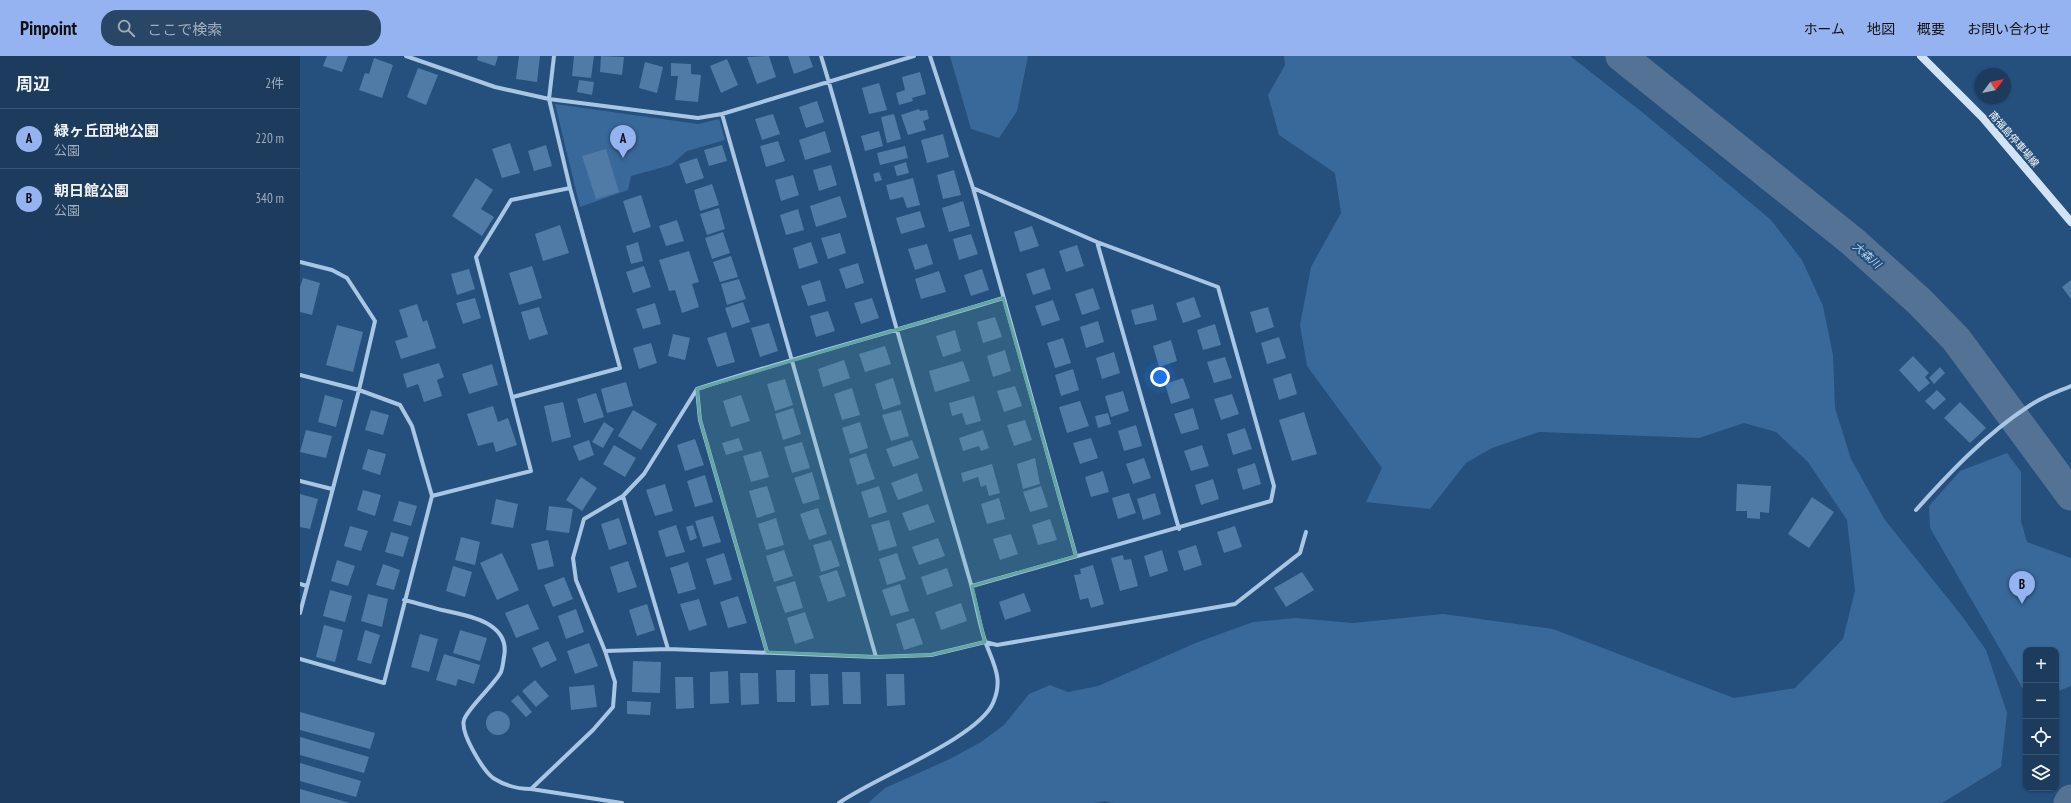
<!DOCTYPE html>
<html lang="ja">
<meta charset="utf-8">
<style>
body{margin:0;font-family:"PT Sans Narrow","Noto Sans JP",sans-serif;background:#294666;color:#f1f3f6}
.controls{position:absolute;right:12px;bottom:12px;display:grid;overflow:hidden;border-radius:8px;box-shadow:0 1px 3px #0004}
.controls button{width:36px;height:36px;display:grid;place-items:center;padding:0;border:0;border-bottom:1px solid #3a5572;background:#1c3b5d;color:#f1f3f6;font:20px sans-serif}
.compass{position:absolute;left:1675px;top:12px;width:36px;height:36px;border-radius:50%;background:#1c3b5d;box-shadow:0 1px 3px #0004;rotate:58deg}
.you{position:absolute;left:860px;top:321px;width:14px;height:14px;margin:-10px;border:3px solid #fff;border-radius:50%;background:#1a73e8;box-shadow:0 0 0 6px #1a73e833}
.badge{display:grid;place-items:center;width:26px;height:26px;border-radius:50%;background:#95b2f1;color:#111;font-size:13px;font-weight:700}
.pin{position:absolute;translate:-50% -33px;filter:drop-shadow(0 1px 2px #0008)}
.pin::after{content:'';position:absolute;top:21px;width:14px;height:12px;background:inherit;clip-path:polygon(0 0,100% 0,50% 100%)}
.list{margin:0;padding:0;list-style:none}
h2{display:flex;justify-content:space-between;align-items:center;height:52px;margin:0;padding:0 16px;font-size:17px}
h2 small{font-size:13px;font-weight:400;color:#a0adbc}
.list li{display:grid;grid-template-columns:26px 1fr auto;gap:12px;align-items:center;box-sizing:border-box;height:60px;padding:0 16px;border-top:1px solid #3a5572}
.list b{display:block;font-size:15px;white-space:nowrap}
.list p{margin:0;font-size:13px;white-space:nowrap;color:#a0adbc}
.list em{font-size:13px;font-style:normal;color:#a0adbc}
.icon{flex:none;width:22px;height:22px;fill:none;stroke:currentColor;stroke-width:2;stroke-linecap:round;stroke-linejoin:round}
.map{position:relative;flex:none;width:1771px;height:747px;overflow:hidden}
header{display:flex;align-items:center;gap:24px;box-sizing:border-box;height:56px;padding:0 20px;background:#95b2f1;color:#111}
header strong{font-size:19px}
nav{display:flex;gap:22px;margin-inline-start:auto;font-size:14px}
.search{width:280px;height:36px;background:#294666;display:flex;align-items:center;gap:10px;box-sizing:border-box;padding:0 14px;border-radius:16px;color:#a0adbc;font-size:15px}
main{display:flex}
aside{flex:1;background:#1c3b5d}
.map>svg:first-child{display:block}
.green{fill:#38699a}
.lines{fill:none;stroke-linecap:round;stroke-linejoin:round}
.river{stroke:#547394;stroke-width:31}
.building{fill:#517ba7}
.street{stroke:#a9c7e5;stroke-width:4}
.secondary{stroke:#d2e3f5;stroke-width:8}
.marked{fill:#63a6a1;fill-opacity:0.2;stroke:#63a6a1;stroke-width:3;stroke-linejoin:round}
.labels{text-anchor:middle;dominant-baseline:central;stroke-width:4;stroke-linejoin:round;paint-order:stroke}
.street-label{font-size:10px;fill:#fff;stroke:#254f7c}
.water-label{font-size:11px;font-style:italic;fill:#b4d1ed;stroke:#254f7c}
</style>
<header>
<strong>Pinpoint</strong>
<div class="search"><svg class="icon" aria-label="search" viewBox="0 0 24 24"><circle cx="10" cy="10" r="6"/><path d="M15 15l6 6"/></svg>ここで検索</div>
<nav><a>ホーム</a><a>地図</a><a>概要</a><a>お問い合わせ</a></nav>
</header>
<main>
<aside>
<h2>周辺<small>2件</small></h2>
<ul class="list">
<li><span class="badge">A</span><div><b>緑ヶ丘団地公園</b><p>公園</p></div><em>220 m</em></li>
<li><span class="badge">B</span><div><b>朝日館公園</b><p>公園</p></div><em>340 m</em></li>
</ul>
</aside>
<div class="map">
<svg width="1771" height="747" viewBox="0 0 1771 747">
<rect width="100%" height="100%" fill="#254f7c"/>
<path class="green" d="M650,0h78l-11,55 -18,27 -28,-9z
M984,0h286l77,60 124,104 31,40 21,46 10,49 2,53 16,51 34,61 77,96 24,34 21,63 -6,54 -59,36h-829l-8,-2 -10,2h-227l17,-15 67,-30 29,-16 23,-17 25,-31 21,-9 18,7 30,-6 100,-44 55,-20 42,-4 58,5 90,-9 110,15 181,69 61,-10 48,-49 12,-48 -8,-71 -39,-58 -32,-30 -32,-9 -45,15 -160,-6 -47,16 -26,15 -36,46 -64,-7 16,-34 -75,-102 -7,-41 11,-58 30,-54 -6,-40 -56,-38 -11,-40 17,-30z
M255,48l143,20 21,-5 6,21 -38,11 -16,14 -40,11 -3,14 -48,17z
M1707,397l14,19v49l6,21 44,16v128l-15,6v-42h-30v44l-96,-166 -1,-22 31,-35z"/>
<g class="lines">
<path class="river" d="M1321,0l231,185 67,60 37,38 115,156
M1769,747l2,-3"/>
</g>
<path class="building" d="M27,0h21l-6,16 -19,-6z
M178,0h20l-3,10 -18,-6z
M219,0h21l-3,26 -21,-3z
M274,0h20l-3,22 -19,-2z
M301,0l23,1 -2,18 -22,-3z
M469,0l7,21 -19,7 -10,-27z
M488,0h21l4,11 -19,7z
M74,2l19,7 -11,33 -23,-8 6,-17 4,1z
M427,3l11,26 -17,8 -11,-27z
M345,6l18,5 -6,26 -18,-5z
M371,7l20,1v10l10,1 -3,27 -23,-2 3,-24h-7z
M118,12l20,7 -12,30 -19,-8z
M620,16l6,22 -14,4 1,3 -14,4 -3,-12 9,-3 -3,-13z
M279,24l15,2 -2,13 -15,-3z
M579,27l8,27 -18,4 -7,-26z
M517,45l7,21 -18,6 -7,-21z
M619,53l1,2 7,-1 2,9 -6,2 3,9 -18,5 -7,-20z
M473,58l7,20 -18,6 -7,-21z
M594,58l7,25 -14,4 -6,-26z
M525,75l6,21 -26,8 -6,-20z
M579,75l4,15 -18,5 -4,-15z
M643,78l6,23 -22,6 -6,-23z
M478,85l7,20 -19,6 -6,-21z
M210,87l10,30 -18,5 -10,-29z
M246,89l6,21 -18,5 -6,-20z
M422,89l5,16 -18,5 -5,-16z
M605,90l3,12 -28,7 -3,-12z
M306,93l13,43 -23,7 -14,-43z
M397,102l7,20 -18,6 -7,-20z
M606,106l3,11 -12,3 -3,-10z
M531,109l6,20 -18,6 -6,-21z
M654,114l7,25 -18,4 -6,-24z
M579,116l3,8 -7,2 -2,-8z
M493,119l6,20 -18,6 -6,-21z
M176,122l17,12 -12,19 13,8 -12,19 -30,-20z
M613,122l7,27 -13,3 -4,-11 -13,3 -4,-15z
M412,128l7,21 -19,6 -6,-21z
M341,139l10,32 -18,6 -10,-32z
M540,140l7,21 -31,10 -6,-21z
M663,145l7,25 -21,6 -7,-24z
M419,152l6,21 -18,6 -7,-21z
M498,153l6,21 -18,5 -6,-20z
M620,155l5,16 -24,7 -5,-16z
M377,164l7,21 -18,5 -7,-20z
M260,169l9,28 -26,8 -8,-27z
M732,170l7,20 -19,6 -6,-20z
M423,176l7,21 -18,6 -7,-21z
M540,177l6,20 -18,6 -7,-21z
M671,178l7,20 -19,6 -6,-21z
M338,186l5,19 -12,3 -5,-18z
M511,186l7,21 -19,6 -6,-21z
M627,188l6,20 -18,6 -7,-21z
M777,189l7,21 -18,6 -7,-21z
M389,195l10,31 -7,2 7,23 -17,6 -7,-23 -6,1 -10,-31z
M431,200l7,21 -18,5 -7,-20z
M558,207l6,20 -18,6 -7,-20z
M232,210l10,32 -23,7 -10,-32z
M344,210l7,21 -18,6 -7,-21z
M744,212l7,21 -18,6 -7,-21z
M169,213l6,20 -18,6 -6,-21z
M682,213l7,21 -18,6 -7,-21z
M639,215l7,21 -25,7 -6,-20z
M3,222l17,5 -8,32 -12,-3v-25z
M439,223l7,20 -19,6 -6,-21z
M520,224l6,21 -18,5 -7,-20z
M1771,224v19l-9,-12z
M793,232l7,21 -18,6 -7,-21z
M894,241l7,20 -18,6 -7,-20z
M175,242l6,20 -18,6 -7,-21z
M572,242l7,20 -18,6 -7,-21z
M753,244l7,20 -18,6 -7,-20z
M443,246l7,20 -18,6 -7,-20z
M355,247l6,21 -18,5 -7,-20z
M117,248l6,18 4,-2 9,28 -35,11 -6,-18 13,-4 -9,-27z
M853,248l4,16 -22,5 -4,-15z
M239,251l9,27 -19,6 -8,-28z
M968,251l6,20 -18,6 -6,-21z
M528,255l7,20 -19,6 -6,-21z
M695,261l7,20 -19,6 -6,-21z
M798,265l6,21 -18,6 -6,-21z
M469,267l9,28 -18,6 -9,-29z
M915,268l6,21 -18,5 -6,-20z
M37,269l26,7 -10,40 -27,-7z
M655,274l6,21 -18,6 -7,-21z
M426,276l9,30 -18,5 -10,-29z
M373,278l17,4 -5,22 -17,-4z
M979,281l7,21 -19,6 -6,-21z
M763,282l8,25 -16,5 -8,-25z
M871,284l6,21 -18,6 -6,-21z
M351,287l6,20 -18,6 -6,-21z
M585,290l6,18 -26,8 -6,-18z
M705,294l6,21 -18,6 -6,-21z
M814,296l6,21 -18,6 -6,-21z
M1613,300l16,17 -4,4 5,6 -11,9 -20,-22z
M925,301l7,21 -18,5 -7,-21z
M544,304l6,18 -27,9 -5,-18z
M663,305l7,20 -35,11 -6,-21z
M139,307l5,14 -7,3 5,16 -18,6 -6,-18 -11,4 -4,-14z
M192,308l6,21 -29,9 -7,-20z
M1640,311l5,6 -11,11 -5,-6z
M773,313l6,21 -18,6 -6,-21z
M991,317l6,21 -18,6 -6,-21z
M593,322l8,26 -18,6 -8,-26z
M883,322l7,20 -19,6 -6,-20z
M485,323l8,26 -18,6 -8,-27z
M326,326l7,24 -26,7 -6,-24z
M715,330l7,20 -18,6 -7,-21z
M552,332l8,27 -18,5 -8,-26z
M1637,334l9,9 -12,11 -9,-9z
M823,335l6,20 -18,6 -6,-21z
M296,337l8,24 -20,6 -7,-24z
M932,338l7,20 -18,6 -7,-21z
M25,339l18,5 -7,27 -18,-5z
M441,339l9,26 -19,6 -8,-26z
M674,340l7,25 -15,4 -4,-12 -10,3 -3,-13z
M780,345l9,25 -22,7 -8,-26z
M263,346l8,35 -19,5 -8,-36z
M1660,346l26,26 -16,15 -26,-25z
M193,350l5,16 10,-4 9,27 -21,7 -3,-10 -15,4 -11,-32z
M493,352l8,26 -18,6 -8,-26z
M893,352l6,21 -18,5 -7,-20z
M71,354l18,5 -6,20 -18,-5z
M333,354l24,14 -16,26 -23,-14z
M601,354l8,26 -18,5 -9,-26z
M1004,356l13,42 -25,7 -13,-41z
M808,357l3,11 -13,4 -3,-12z
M725,364l7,20 -18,6 -7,-21z
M304,366l10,7 -11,19 -11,-6z
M560,366l8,26 -18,6 -8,-26z
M836,369l6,21 -18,5 -6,-20z
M945,372l7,21 -19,6 -6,-21z
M6,374l26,6 -6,22 -26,-6z
M683,374l6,18 -8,3 -2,-5 -16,5 -4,-13z
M439,382l4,12 -17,5 -4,-12z
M791,382l7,20 -18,6 -7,-21z
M395,383l9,26 -19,6 -8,-26z
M289,384l5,15 -15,6 -6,-15z
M612,384l7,18 -26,9 -7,-18z
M502,386l8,26 -18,5 -8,-26z
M314,389l22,13 -11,19 -22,-13z
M902,389l7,21 -18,5 -7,-20z
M68,393l18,5 -6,21 -18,-6z
M461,395l8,26 -18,5 -8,-26z
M566,397l9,26 -18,6 -8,-26z
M735,402l5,26 -17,5 -6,-25z
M844,402l7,20 -18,6 -7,-20z
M955,407l6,21 -18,6 -6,-21z
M692,408l8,29 -11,3 -3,-11 -5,2 -3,-10 -15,5 -2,-9z
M803,415l6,21 -18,5 -6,-20z
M512,416l8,27 -17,5 -9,-26z
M617,417l6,18 -25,9 -7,-17z
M405,419l8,27 -18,5 -8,-26z
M281,421l16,11 -15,23 -16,-11z
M913,423l6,20 -18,6 -6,-20z
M365,428l8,27 -18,5 -9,-26z
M1437,428l34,2 -2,27 -9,-1v7l-13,-1v-7h-11z
M467,430l8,26 -18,6 -8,-27z
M579,430l8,26 -18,6 -8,-26z
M741,430l7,21 -18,5 -7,-20z
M63,434l18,5 -6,21 -18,-6z
M829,437l7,20 -18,6 -6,-21z
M855,437l6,21 -18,6 -6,-21z
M0,438l18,5 -8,30 -10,-2z
M1512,441l22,15 -25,36 -21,-14z
M699,442l6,21 -18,5 -6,-20z
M196,443l22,5 -5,24 -22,-4z
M99,445l18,5 -6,20 -18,-5z
M628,448l7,18 -26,9 -7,-18z
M249,450l24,3 -4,24 -23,-3z
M518,452l9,26 -18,6 -9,-26z
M413,460l8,26 -18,5 -8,-26z
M319,462l8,26 -18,6 -8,-26z
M476,462l8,27 -18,5 -8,-26z
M750,463l7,21 -19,5 -6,-20z
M589,464l8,26 -18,5 -8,-26z
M376,469l9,27 -19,5 -8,-26z
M393,469l4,13 -7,3 -4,-14z
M50,470l18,5 -7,20 -17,-5z
M935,470l7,21 -18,6 -7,-21z
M91,476l18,5 -6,20 -18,-5z
M711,478l7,20 -18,6 -7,-21z
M161,481l19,5 -5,23 -20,-5z
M638,482l7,18 -26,9 -7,-18z
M248,484l6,26 -16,4 -7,-26z
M531,484l9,26 -19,6 -8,-27z
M896,489l6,20 -18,6 -6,-20z
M484,494l9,26 -19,6 -8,-26z
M862,494l6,21 -18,6 -6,-21z
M202,497l17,37 -22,10 -17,-37z
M424,497l8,27 -18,5 -8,-26z
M597,497l9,26 -19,6 -8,-26z
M823,499l1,5 7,-1 7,27 -18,5 -9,-33z
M37,504l18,6 -7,20 -17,-5z
M328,505l9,26 -19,6 -8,-26z
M388,506l8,27 -18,5 -8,-26z
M83,508l17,6 -6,20 -18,-5z
M793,509l11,39 -13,4 -3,-10 -8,2 -6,-25 7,-1 -1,-5z
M153,510l19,6 -7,25 -19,-6z
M647,512l6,18 -26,9 -6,-18z
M537,514l9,26 -18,6 -9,-26z
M1002,516l12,18 -28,17 -12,-19z
M264,521l9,22 -20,8 -9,-22z
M495,525l8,27 -18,5 -9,-26z
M600,528l9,27 -18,5 -9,-26z
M30,534l22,6 -7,26 -22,-6z
M724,537l7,18 -26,9 -6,-18z
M68,538l20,5 -6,28 -21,-6z
M438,540l9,27 -19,5 -8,-26z
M399,543l8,26 -18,6 -9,-27z
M661,547l6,18 -26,9 -6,-18z
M228,548l11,25 -23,9 -11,-25z
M347,548l8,26 -18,6 -8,-26z
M276,553l8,23 -18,7 -8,-23z
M505,556l9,26 -19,6 -8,-26z
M614,562l9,26 -19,6 -8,-26z
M24,569l19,5 -8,32 -19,-5z
M65,574l15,5 -9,29 -14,-4z
M160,574l27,8 -7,23 -27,-8z
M120,578l18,5 -9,33 -18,-5z
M248,585l9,19 -16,8 -9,-20z
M289,587l9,23 -23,8 -8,-23z
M144,598l36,11 -6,19 -16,-5 -2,7 -20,-6z
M333,605l28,1 -1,31 -28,-1z
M476,614h19v32h-18z
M428,615l1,32 -19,1v-32z
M542,616h18l1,32h-18z
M440,617h18l1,31 -18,1z
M510,618h18l1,31 -18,1z
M586,618h18l1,31 -18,1z
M375,621h18l1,31 -18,1z
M235,624l14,16 -13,11 -14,-16z
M294,629l3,22 -26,3 -2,-23z
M218,639l14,17 -6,5 -15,-16z
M327,645l24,1 -1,13 -23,-1z
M186 667a12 12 0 1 1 24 0a12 12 0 1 1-24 0Z
M0,656l75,21 -5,16 -70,-19z
M0,681l69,20 -5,16 -64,-18z
M0,707l61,18 -5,16 -56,-16z
M0,733l50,14h-50z"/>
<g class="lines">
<path class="street" d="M106,0l89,31 54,12 149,19 24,-4 192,-58
M521,0c28,91 50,183 76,274 23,82 48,163 71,244 7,22 10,46 17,67 8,22 19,38 8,62 -15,35 -119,75 -154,100
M630,0l43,132 103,368
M422,58l154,543
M797,186l82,287
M0,206l32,8 15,8 28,43 -16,69 -59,223
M0,319l59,15 41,15 12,21 20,70 -48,187 -84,-24
M397,333l3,31 67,232
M213,341l107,-29 -50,-180 -21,-89 5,-43
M0,425l32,8
M132,440l99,-25 -55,-214 35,-57 59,-12
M323,440l45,153
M1616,454c34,-38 70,-76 113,-104 13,-9 28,-14 42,-20
M0,528l7,2
M672,530l299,-85 3,-15 -56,-199 -121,-45 -124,-54
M104,544c13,3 26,7 38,10 25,5 69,12 62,47 -1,5 -1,10 -3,15 -7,13 -34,37 -37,48 -4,13 19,50 29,58 11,7 25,11 38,11l91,14
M305,595l63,-2 208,8 55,-2 54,-13 12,3 238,-41 65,-51 6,-21
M231,733l62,-59 20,-23 2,-25 -10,-31 -29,-71 -3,-22 11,-39 39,-23 21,-22 53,-85c101,-33 204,-59 306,-91"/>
<path class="secondary" d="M1621,0l62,62 88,104"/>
</g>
<path class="marked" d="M703,242l73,258 -104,30 13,56 -54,13 -55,2 -109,-5 -67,-232 -3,-31z"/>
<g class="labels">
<g class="street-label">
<text transform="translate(1714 83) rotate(49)">南福島停車場線</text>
</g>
<g class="water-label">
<text transform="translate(1567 199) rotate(41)">大森川</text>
</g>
</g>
</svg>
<div class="controls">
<button>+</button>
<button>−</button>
<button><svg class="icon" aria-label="locate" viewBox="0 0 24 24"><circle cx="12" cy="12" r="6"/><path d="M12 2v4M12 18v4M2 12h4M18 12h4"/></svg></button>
<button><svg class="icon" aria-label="layers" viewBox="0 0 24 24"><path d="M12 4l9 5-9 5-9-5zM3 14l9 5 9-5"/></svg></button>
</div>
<svg class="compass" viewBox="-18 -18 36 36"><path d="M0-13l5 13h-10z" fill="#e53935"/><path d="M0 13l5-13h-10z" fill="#a0adbc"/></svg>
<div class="you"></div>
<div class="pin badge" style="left:323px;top:102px">A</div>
<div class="pin badge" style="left:1722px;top:548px">B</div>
</div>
</main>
